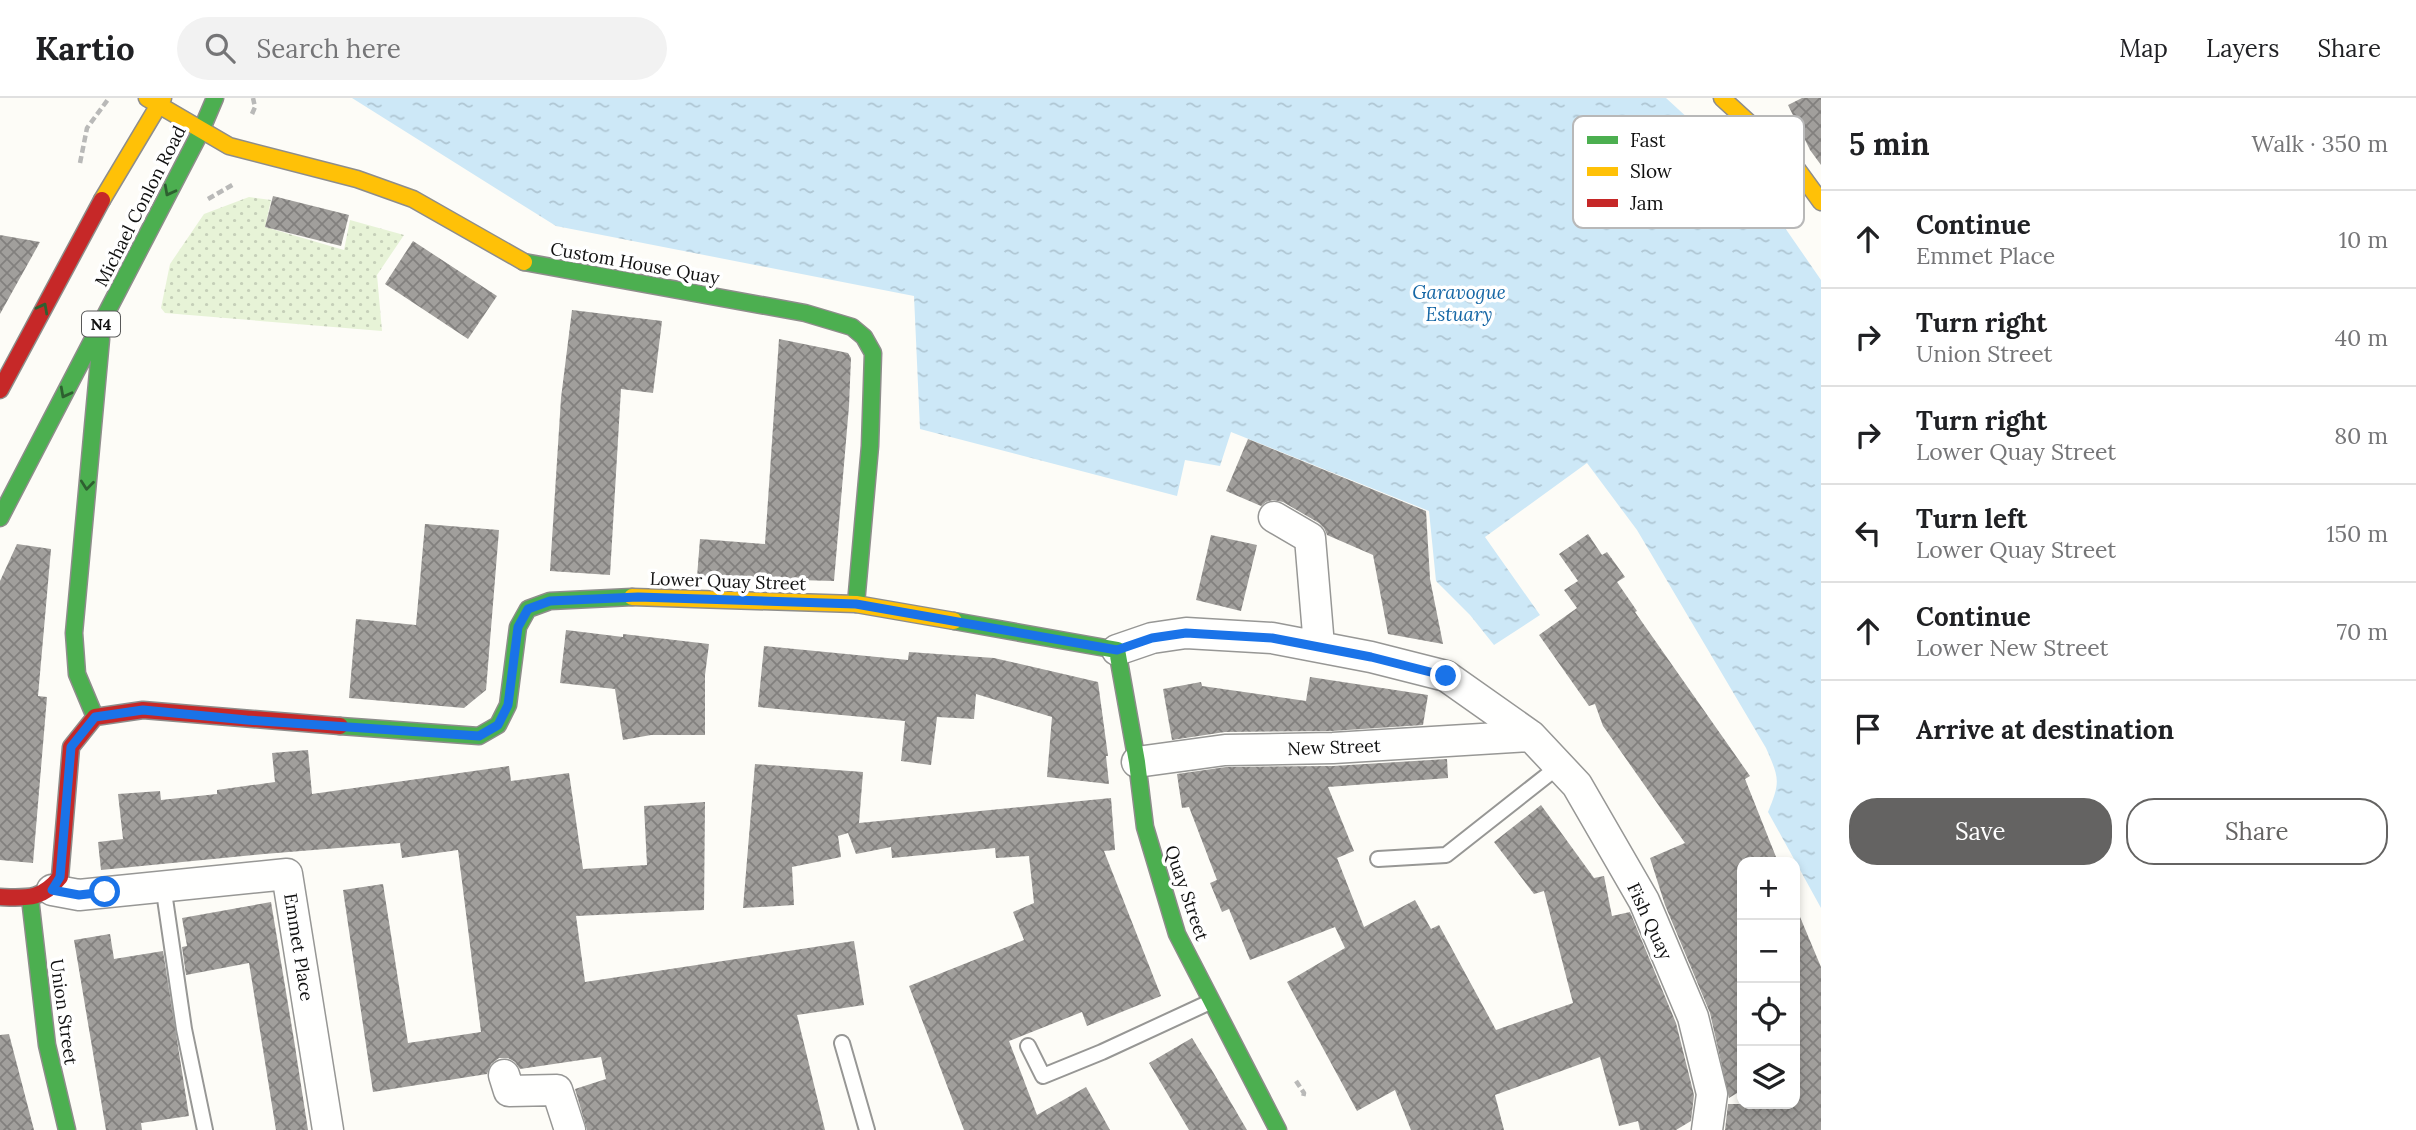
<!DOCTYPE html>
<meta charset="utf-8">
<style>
body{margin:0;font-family:Lora,serif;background:#f2f2f2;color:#202124}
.controls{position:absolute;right:21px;bottom:21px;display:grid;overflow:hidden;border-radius:14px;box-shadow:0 4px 10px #0003}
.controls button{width:63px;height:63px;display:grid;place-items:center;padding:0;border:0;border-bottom:2px solid #e0e0e0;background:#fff;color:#202124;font:35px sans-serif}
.stop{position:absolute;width:21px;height:21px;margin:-16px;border:5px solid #1a73e8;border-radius:50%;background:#fff}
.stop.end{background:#1a73e8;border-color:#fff;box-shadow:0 2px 7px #0008}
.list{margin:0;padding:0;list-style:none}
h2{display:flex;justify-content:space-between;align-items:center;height:91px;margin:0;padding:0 28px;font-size:30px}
h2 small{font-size:23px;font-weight:400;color:#757577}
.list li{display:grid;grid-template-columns:46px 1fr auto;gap:21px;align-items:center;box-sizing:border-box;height:98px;padding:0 28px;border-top:2px solid #e0e0e0}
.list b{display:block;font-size:26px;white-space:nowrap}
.list p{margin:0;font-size:23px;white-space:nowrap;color:#757577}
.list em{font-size:23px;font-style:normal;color:#757577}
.actions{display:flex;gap:14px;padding:21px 28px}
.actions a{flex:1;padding:16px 0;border:2px solid #646362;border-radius:28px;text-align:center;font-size:24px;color:#646362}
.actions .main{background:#646362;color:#fff}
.icon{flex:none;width:38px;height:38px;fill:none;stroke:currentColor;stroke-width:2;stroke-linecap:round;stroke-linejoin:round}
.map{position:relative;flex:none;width:1821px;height:1032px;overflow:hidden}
header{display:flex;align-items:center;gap:42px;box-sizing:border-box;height:98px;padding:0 35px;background:#fff;border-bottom:2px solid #e0e0e0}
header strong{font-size:33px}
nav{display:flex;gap:38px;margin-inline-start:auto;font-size:24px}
.search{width:490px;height:63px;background:#f2f2f2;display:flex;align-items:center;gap:18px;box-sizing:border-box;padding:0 24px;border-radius:38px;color:#757577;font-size:26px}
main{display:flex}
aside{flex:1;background:#fff}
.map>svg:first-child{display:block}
.grass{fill:url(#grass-dots)}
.water{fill:url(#water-ripples)}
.building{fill:url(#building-cross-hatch)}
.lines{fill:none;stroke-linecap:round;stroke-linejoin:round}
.lane-casing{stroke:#979795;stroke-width:18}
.street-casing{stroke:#979795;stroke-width:33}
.fast-casing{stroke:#8e8d8b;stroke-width:19}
.slow-casing{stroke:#8e8d8b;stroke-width:19}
.jam-casing{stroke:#8e8d8b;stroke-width:19}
.path{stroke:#b9b9b8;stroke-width:4.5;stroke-dasharray:7 3.5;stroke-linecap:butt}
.lane{stroke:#fffffe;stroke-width:14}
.street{stroke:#fffffe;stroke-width:30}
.fast{stroke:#4caf50;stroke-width:16}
.slow{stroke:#ffc107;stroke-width:16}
.jam{stroke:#c62828;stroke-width:16}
.oneway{stroke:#2e6030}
.route{stroke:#1a73e8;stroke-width:9}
.labels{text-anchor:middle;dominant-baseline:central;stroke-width:7;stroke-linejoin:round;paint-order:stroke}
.shield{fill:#fff;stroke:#585858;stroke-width:2}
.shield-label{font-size:16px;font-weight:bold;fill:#111}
.street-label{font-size:18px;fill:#111;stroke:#fff}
.water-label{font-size:19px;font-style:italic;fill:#1768a6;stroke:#fff}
.key{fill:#fff;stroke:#b8b8b8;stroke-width:2}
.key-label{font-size:19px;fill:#111}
</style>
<header>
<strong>Kartio</strong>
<div class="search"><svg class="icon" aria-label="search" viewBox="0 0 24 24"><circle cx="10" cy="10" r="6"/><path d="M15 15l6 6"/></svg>Search here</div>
<nav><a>Map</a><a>Layers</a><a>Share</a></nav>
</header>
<main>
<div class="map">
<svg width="1821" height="1032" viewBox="0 0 1821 1032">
<defs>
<pattern id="grass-dots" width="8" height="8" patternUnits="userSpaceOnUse" patternTransform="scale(1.75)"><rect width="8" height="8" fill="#e7f3d7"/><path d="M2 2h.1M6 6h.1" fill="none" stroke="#c5cfb8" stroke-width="1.8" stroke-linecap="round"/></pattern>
<pattern id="water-ripples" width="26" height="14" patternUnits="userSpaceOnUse" patternTransform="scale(1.75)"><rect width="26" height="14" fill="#cde8f7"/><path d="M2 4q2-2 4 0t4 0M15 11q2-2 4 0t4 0" fill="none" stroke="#afc6d3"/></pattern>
<pattern id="building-cross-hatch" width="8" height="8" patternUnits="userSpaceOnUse" patternTransform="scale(1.75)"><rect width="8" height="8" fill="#a19f9c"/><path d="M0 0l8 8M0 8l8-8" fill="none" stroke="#82807e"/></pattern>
</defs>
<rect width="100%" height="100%" fill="#fdfcf7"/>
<path class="grass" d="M249,99l22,3 -6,27 79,23 6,-30 54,15 -27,40 5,56 -217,-18 -4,-5 9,-44 34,-50z"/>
<path class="water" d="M352,0h1314l36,33 70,78 49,71v628l-53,-96c13,-31 11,-34 -2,-64l-129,-218 -50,-67 -102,74 55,78 -46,30 -24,-30 -34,-34 -7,-70 -198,-79 -11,34 -35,-6 -8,36 -257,-67 -6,-133 -358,-70z"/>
<path class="building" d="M1802,0h19v67l-11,-15 -22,-45z
M273,98l76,19 -8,31 -76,-19z
M0,137l40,7 -40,72z
M413,143l84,55 -29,43 -83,-55z
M572,212l90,11 -9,72 -32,-4 -11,186 -60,-4 11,-173z
M779,241l69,14 3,5 -2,48 -15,175 -137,-4 3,-38 65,5z
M1248,341l178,72 4,68 13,65 -55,-10 -15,-79 -46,-20 -3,-7 -5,-5 -36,-21 -10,-2 -7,2 -5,4 -35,-15z
M425,426l74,6 -13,160 -22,18 -115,-10 7,-79 60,6z
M1588,436l14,21 5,-3 18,25 -8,5 20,29 -2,1 115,164 -5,3 33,83h-36v228l-13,8 -19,-85 -45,-108 -15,-47 35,-15 -82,-117 -8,-22 -6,2 -50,-71 38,-27 -13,-18 14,-9 -19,-27z
M1211,437l46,10 -16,66 -45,-11z
M17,446l34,5 -13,147 9,1 -14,166 -33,-3v-279z
M566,532l57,7v-3l86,10 -4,31v60h-54l-28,5 -8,-51 -55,-6z
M764,548l144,14 1,-8 85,6 104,24 10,74h-2l3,28 -62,-7 5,-60 -76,-23 -2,25 -37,-2 -6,48 -30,-4 4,-40 -147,-14z
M1310,579l118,18 -5,30 -91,6 -107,1 -53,8 -9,-51 38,-7 1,4 104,15z
M308,652l4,44 197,-28 2,15 58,-8 14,96 64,-4 -3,-59 61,-4 -1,108 -128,6 9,66 269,-41 10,64 -67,10 28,115h-238l-12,-41 31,-10 -5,-22 -81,12 -5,-7 -7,-4h-9l-8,6 -4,10 -114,18 -30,-202 40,-6 25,159 73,-11 -23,-182 -56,8 -2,-15 -136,11 -163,16 -3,-28 25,-3 -5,-45 42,-3 1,9 56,-6v-4l58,-8 -3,-29z
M1447,661l1,19 -120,9 26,64 -17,7 27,69 51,-27 16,29 8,-4 57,105 77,-27 -29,-112 -10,3 -40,-52 47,-37 53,73 10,-2 8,40 18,-4 46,111 18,72 -3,26 -15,9h-36l-2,-9 -19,5 -19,-69 -105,38 9,35h-93l-16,-40 -38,21 -70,-129 58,-34 -10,-21 -85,33 -21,-51 -7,3 -12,-29 7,-3 -28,-73 -7,1 -5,-34 49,-7 107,-1z
M755,666l108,8 -4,51 252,-25 4,52 -11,1 57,145 -74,30 -5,-14 -73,29 28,74 49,-28 24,43h-146l-55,-144 115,-46 -11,-28 21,-9 -5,-47 -33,2 -1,-10 -103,10 -1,-11 -35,7 -8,-21 -10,3 3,21 -49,10 2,38 -51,3z
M271,804l23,138 14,90h-32l-27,-167 -63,12 -4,-28 5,-1 -5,-28z
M1795,807l26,62v163h-96l3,-26h67z
M110,836l4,25 49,-8 26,165 -48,7 1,7h-36l-32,-190z
M9,936l25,96h-34v-95z
M1192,940l21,34 34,58h-58l-40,-67z"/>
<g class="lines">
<g class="lane-casing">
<path id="lane" d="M1378,761l68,-4 113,-89
M163,787l21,144 21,101
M842,945l25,87
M1028,948l15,30 59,-24 108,-50"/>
</g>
<g class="street-casing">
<path id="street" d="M1274,419l36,21 9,108
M1117,552l35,-12 34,-5 86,5 99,19 75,19 85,60 46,49 67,116 49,116 19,77 -5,36
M1137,664l88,-12 108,-2 198,-12
M52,792l27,5 208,-21 41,256
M504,977l5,16 48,-1 13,40"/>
</g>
<g class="fast-casing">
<path id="fast" d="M524,164l281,51 47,14 12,10 9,16 -3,93 -14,158
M0,420l201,-387 14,-33
M954,523l163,29 20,112 8,65 32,107 101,196
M95,619l-18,-43 -3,-41 27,-294
M340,628l139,10 19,-11 10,-20 10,-78 10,-18 22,-8 82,-4
M30,800l17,147 20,85"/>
</g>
<g class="slow-casing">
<path id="slow" d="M147,0l82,48 128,33 56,20 111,63
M1722,0l70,64 29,40
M102,102l61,-102
M632,499l224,7 98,17"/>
</g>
<g class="jam-casing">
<path id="jam" d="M0,292l102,-190
M0,799c27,1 42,3 60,-20l11,-130 24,-30 48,-7 197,16"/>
</g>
<path class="path" d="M252,16l3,-7 -2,-9
M80,65l7,-35 22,-30
M208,101l26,-15
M1296,983l8,12 -1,5"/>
<use href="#lane" class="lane"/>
<use href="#street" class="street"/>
<use href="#fast" class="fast"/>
<use href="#slow" class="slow"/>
<use href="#jam" class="jam"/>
</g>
<defs><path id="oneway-chevron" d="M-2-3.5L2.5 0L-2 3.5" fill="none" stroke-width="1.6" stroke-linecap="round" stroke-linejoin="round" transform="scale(1.75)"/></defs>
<g class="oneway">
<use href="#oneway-chevron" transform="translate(169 93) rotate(118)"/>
<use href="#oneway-chevron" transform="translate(43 210) rotate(-62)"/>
<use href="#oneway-chevron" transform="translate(65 295) rotate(118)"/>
<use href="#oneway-chevron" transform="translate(87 387) rotate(96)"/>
</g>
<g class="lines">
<path class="route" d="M105,794l-26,3 -27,-5 8,-13 11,-130 24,-30 48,-7 104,10 232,16 19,-11 10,-20 10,-78 10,-18 22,-8 88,-4 218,7 261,46 35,-12 34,-5 86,5 99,19 75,19"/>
</g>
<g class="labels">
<rect class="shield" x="82" y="213.5" width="38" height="25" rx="5"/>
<g class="shield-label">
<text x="101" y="226">N4</text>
</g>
<g class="street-label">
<text transform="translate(140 108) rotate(-63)">Michael Conlon Road</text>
<text transform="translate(635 165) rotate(10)">Custom House Quay</text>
<text transform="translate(728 483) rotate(2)">Lower Quay Street</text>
<text transform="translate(1334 649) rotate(-2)">New Street</text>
<text transform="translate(1187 795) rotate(71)">Quay Street</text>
<text transform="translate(1650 823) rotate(65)">Fish Quay</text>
<text transform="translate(299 849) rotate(81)">Emmet Place</text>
<text transform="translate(64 914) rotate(82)">Union Street</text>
</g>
<g class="water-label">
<text x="1459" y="194">Garavogue<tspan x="1459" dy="22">Estuary</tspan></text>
</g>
</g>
<rect x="1573" y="18" width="231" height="112" rx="10" class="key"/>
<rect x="1587" y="38" width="31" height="8" fill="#4caf50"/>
<rect x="1587" y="69" width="31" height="9" fill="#ffc107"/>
<rect x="1587" y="101" width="31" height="8" fill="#c62828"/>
<g class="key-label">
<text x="1630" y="49">Fast</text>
<text x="1630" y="80">Slow</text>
<text x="1630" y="112">Jam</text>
</g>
</svg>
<div class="controls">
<button>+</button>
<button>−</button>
<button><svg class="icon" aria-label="locate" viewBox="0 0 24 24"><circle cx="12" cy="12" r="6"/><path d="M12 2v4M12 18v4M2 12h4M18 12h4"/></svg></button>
<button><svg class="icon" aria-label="layers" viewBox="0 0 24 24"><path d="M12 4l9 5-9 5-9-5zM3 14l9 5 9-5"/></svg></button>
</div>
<div class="stop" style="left:105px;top:794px"></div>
<div class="stop end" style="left:1446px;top:578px"></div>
</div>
<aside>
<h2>5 min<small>Walk · 350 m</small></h2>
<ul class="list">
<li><svg class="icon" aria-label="ahead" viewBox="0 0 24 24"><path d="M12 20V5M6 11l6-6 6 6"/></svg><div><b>Continue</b><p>Emmet Place</p></div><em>10 m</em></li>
<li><svg class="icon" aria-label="right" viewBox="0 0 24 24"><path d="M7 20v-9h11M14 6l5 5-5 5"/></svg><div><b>Turn right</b><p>Union Street</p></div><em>40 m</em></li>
<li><svg class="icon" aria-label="right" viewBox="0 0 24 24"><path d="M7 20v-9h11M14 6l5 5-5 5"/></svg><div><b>Turn right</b><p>Lower Quay Street</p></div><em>80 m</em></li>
<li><svg class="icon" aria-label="left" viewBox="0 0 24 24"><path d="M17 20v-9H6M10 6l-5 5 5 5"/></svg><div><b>Turn left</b><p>Lower Quay Street</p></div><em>150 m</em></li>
<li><svg class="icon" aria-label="ahead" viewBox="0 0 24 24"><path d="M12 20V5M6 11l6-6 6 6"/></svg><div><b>Continue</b><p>Lower New Street</p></div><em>70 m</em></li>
<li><svg class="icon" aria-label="arrive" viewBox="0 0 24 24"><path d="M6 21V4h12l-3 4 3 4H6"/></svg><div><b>Arrive at destination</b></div></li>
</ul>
<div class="actions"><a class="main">Save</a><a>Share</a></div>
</aside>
</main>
